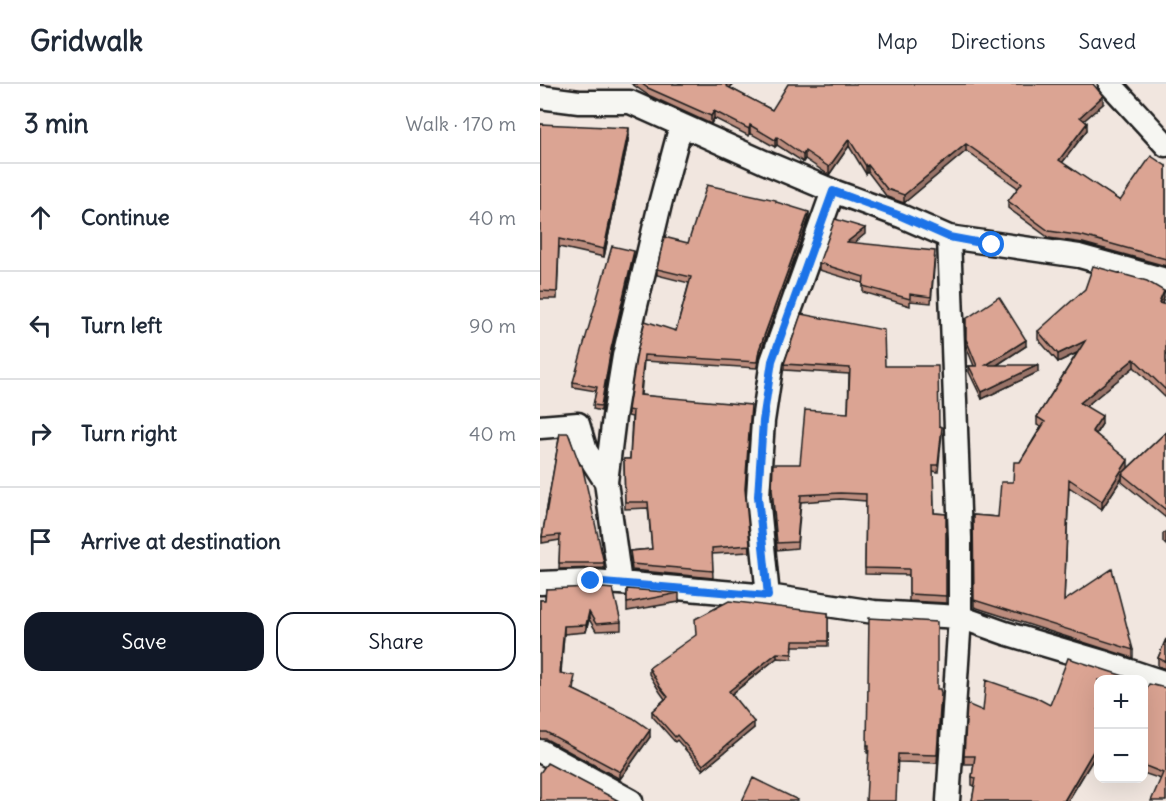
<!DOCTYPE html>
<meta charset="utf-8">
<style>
body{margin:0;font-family:Delius,sans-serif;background:#f6f6f7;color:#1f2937}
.controls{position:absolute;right:18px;bottom:18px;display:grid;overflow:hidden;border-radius:12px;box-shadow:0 6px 24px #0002}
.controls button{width:54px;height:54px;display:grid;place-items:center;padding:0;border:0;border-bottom:2px solid #e0e1e3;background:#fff;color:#1f2937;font:30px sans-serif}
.stop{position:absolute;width:18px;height:18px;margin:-14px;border:4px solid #1a73e8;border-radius:50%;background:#fff}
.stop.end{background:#1a73e8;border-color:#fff;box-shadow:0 2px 6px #0008}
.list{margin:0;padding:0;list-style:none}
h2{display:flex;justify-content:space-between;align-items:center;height:78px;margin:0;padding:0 24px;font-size:26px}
h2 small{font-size:20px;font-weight:400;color:#747a83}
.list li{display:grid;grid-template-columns:39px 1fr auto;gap:18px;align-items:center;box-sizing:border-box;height:108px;padding:0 24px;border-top:2px solid #e0e1e3}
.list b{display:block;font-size:22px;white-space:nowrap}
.list em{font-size:20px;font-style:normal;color:#747a83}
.actions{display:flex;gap:12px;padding:18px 24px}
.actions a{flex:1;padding:14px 0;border:2px solid #111827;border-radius:18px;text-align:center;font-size:21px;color:#111827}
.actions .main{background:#111827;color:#fff}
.icon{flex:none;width:33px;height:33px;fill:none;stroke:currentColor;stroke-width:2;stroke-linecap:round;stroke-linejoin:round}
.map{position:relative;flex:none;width:626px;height:717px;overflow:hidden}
header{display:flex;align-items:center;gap:36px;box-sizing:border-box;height:84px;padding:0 30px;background:#fff;border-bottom:2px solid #e0e1e3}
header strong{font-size:28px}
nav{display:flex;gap:33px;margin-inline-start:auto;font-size:21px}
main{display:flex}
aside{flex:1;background:#fff}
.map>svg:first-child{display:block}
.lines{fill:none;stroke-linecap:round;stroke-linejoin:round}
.street-casing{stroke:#1c1c1c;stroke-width:27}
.street{stroke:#f6f6f2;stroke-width:22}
.wall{fill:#bc8d7e;stroke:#1c1c1c;stroke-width:1.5}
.shaded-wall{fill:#997367;stroke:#1c1c1c;stroke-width:1.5}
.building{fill:#dba493;stroke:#1c1c1c;stroke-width:1.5}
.route{stroke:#1a73e8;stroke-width:8}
</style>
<header>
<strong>Gridwalk</strong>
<nav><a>Map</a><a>Directions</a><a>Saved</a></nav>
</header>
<main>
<aside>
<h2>3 min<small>Walk · 170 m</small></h2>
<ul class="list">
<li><svg class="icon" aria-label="ahead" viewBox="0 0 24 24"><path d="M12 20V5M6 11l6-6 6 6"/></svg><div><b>Continue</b></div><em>40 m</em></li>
<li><svg class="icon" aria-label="left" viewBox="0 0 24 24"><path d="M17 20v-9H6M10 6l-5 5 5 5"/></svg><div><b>Turn left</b></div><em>90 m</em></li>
<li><svg class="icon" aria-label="right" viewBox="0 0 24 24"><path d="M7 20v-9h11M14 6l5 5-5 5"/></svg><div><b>Turn right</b></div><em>40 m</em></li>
<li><svg class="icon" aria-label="arrive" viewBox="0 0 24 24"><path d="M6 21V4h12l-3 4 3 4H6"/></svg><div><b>Arrive at destination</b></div></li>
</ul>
<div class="actions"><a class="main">Save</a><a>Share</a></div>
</aside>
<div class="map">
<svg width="626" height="717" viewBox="0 0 626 717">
<rect width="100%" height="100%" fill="#f1e6df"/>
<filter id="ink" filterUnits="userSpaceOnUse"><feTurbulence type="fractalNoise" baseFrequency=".0167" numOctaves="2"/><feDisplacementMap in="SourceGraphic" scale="12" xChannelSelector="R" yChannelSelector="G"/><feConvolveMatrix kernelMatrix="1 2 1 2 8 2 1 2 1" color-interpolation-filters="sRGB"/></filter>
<g filter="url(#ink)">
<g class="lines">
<g class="street-casing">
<path id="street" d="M570,0l56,61
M0,13l39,5h51l134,60 69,29 68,25 48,21 130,19 87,24
M0,343l38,-3 8,27 20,31
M0,499l51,-2 29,2 148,13 106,16 86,5 45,16 98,29 63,21
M80,499l-14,-101 8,-65 10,-61 36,-152 21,-79
M228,512l-10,-100 5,-75 9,-60 61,-170
M0,667l91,50
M408,717l12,-184v-79l-11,-301"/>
</g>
<use href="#street" class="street"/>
</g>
<path class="wall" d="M92,0h101l-3,4 42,22 331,-6 -19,16 3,10 -25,33 58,38 46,-35v100l-83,-23 -34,-5 -41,-30v-7l10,-13 -52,-37 -62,52 -17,-6 -19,-25 -2,2 -17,-28 -20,29 -24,-16 -2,3 -26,-17 -2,2 -25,-14 -1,3 -35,-18 -3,6 -63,-29z
M0,40l89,12 -25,121 -45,-10 -2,52h-17z
M236,118l33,16 -50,139 -2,11 -113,-7 -3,34 110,16 -6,80 5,61 -38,2 1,24 -81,-8 -2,-19 22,-2 -4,-41 -23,1 -1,-50h6l2,-42 -4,-1v-6l9,-58 39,-21 13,-48 -32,-8v-6l31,-26z
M325,150l-11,9 81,14 -4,46 -21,-2v5l-47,-14v-9l-44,-13v-7z
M94,171l-23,98 -10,58 -8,-2 3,-18 -23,-4v-5z
M624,214l-2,6 4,1v93l-32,-31 -48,39 16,18 -6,10 32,34 38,-36v86l-44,-36v-4l-20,31 -33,-22 -5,114 69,49v8l-159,-51 -1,-92 25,2 15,-35 7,-20 21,-35 -4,-2v-8l40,-64 -19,9 -20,-23v-8z
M426,235l60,27 -29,19 41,7 -56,27 -13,-27v-6h5l-8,-20z
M244,280l101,2 54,60 3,7 -4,39 -5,-1 1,42 12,1v89l-37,-2v-26l-44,-1 1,-73 -26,-2 -39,3 -4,46 -20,2 -5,-61 28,-25 48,-51 1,-39 -65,-4z
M20,349l44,130v5l-45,1 1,-29 -18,3v-6z
M626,448v13l-3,-3v-8z
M6,505l75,33v8l-25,1 -7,-12 -3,13 -22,2 -3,39 14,10 -1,7 76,47 -30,42 -74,-40h-6v-139h5z
M87,505l52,4v9l-52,9z
M288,529v33h-35l-1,13 -15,-1 -45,36 22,34 -51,42 -26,-30 -2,2 -23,-26v-5l13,-12 -5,-7 -11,-18v-6z
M626,555v30l-8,-3v-8z
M558,596v77l-3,-1 -27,45h-96l3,-15 -3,-1v-8l2,-13h-10v-8l19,-45 67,-6z
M603,604l2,5 21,-5v113l-5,-22 -18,-6z
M397,605l4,12 -4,62 -39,-1 -31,-9v-8z"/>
<path class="shaded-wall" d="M187,0h6l-7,9v-7z
M563,12v8l-23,20v-7z
M174,27v7l-3,6v-8z
M547,39v7l-28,37v-7z
M210,41v8l-1,3v-7z
M89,44v8l-25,121v-8z
M237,53v8l-2,2v-7z
M309,55v7l-20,29v-8z
M426,60v7l-62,52v-8z
M265,67v8l-2,3v-7z
M328,81v7l-2,2v-8z
M269,128v6l-50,139 -2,11 2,-18z
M325,144v6l-18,15v-7z
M94,167v4l-23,98 -10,58 10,-62z
M624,207v7l-5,13v-8z
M486,256v6l-40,26v-7z
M545,257v8l-27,13v-8z
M594,275v8l-54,44v-8z
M498,281v7l-56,27v-7z
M562,332v8l-10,15v-8z
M588,376v8l-6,6v4l-20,31v-8z
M49,528v7l-3,13v-7z
M24,542v8l-4,46v-7z
M237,569v5l-48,38v-5z
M214,638v6l-51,42v-5z
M110,646v7l-30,42v-7z
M555,664v8l-27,45h-4z"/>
<path class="building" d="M102,0h85l-1,2 46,24 16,-26h305l10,12 -23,21 7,6 -28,37 61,41 31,-45 15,10v93l-83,-23 -34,-5 -41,-30 14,-18 -56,-39 -62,51 -17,-6 -19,-24 -2,1 -17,-27 -20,28 -24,-16 -2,4 -26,-18 -2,3 -25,-15 -1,4 -35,-18 -3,5 -63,-28z
M0,40l89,4 -25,121 -45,-10 -2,53 -17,-1z
M167,101l69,15v2l33,10 -50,138 -2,12 -113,-7 -4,40 111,10 -6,84 5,56 -38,3 1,23 -81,-7 -2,-13 22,-2 -4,-47h-23l-1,-43h6l3,-48 -5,-1 9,-58 8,-31 31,10 15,-54 -34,-8 7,-32 24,6z
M295,135l30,9 -18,14 88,9 -4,46 -21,-3v5l-47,-13 1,-9 -45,-14z
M72,162l22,5 -23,98 -10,57 -8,-1 4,-18 -24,-5z
M553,182l54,15 17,10 -5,12 7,2v85l-32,-31 -54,44 22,13 -10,15 36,29 -26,41 -33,-22 -5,122 48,-32 21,81 -159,-50 -1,-85 25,2 3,-35h12l1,-20h6l25,-40 -8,-5 48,-76 -27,13 -20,-23 47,-42z
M459,213l27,43 -40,25h52l-56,27 -13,-26h8l-11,-27v-20z
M261,230l83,16 1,36h53l1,60 3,1 -4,38h-5l1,48 12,1v82l-37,-2v-25l-44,-1 1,-74 -26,-1 -39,2 -4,47 -20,1 -5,-54 1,-25h27l5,-54 43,3 2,-45 -66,-4z
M626,348v78l-44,-36z
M20,349h8l12,32h2l22,98h-45l1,-28 -18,2z
M51,503l22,2 8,33 -25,2 -7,-12 -3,13 -22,1 -4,47 15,3 -3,13 61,29 17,12 -30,42 -74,-40h-6v-132h5l1,-11z
M87,505l52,4 -52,10z
M189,517l99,12v28h-35l-1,13 -15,-1 -48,38 25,31 -51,43 -26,-30 -2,2 -23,-26 16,-14 -8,-10 -11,-19 47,-33 -1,-16z
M329,534l68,4v67h3l1,4 -4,62 -39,-1 -2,47h-30l3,-56h-2z
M626,555v23l-8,-4z
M528,574l68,22h-38v69l-3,-1 -31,53h-92l4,-23 -4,-1 3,-21h-11l3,-52 16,7 3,-31 49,17 15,8z
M609,600l17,4v113h-15l12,-28 -20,-8v-77l2,5z
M7,679l72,38h-79v-28z
M213,694l45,22 -1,1h-55z"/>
</g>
<g class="lines" filter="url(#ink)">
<path class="route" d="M51,497l177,15 -10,-100 5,-75 9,-60 61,-170 68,25 48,21 43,8"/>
</g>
</svg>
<div class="controls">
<button>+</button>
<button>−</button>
</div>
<div class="stop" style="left:452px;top:161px"></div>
<div class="stop end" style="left:51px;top:497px"></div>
</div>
</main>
